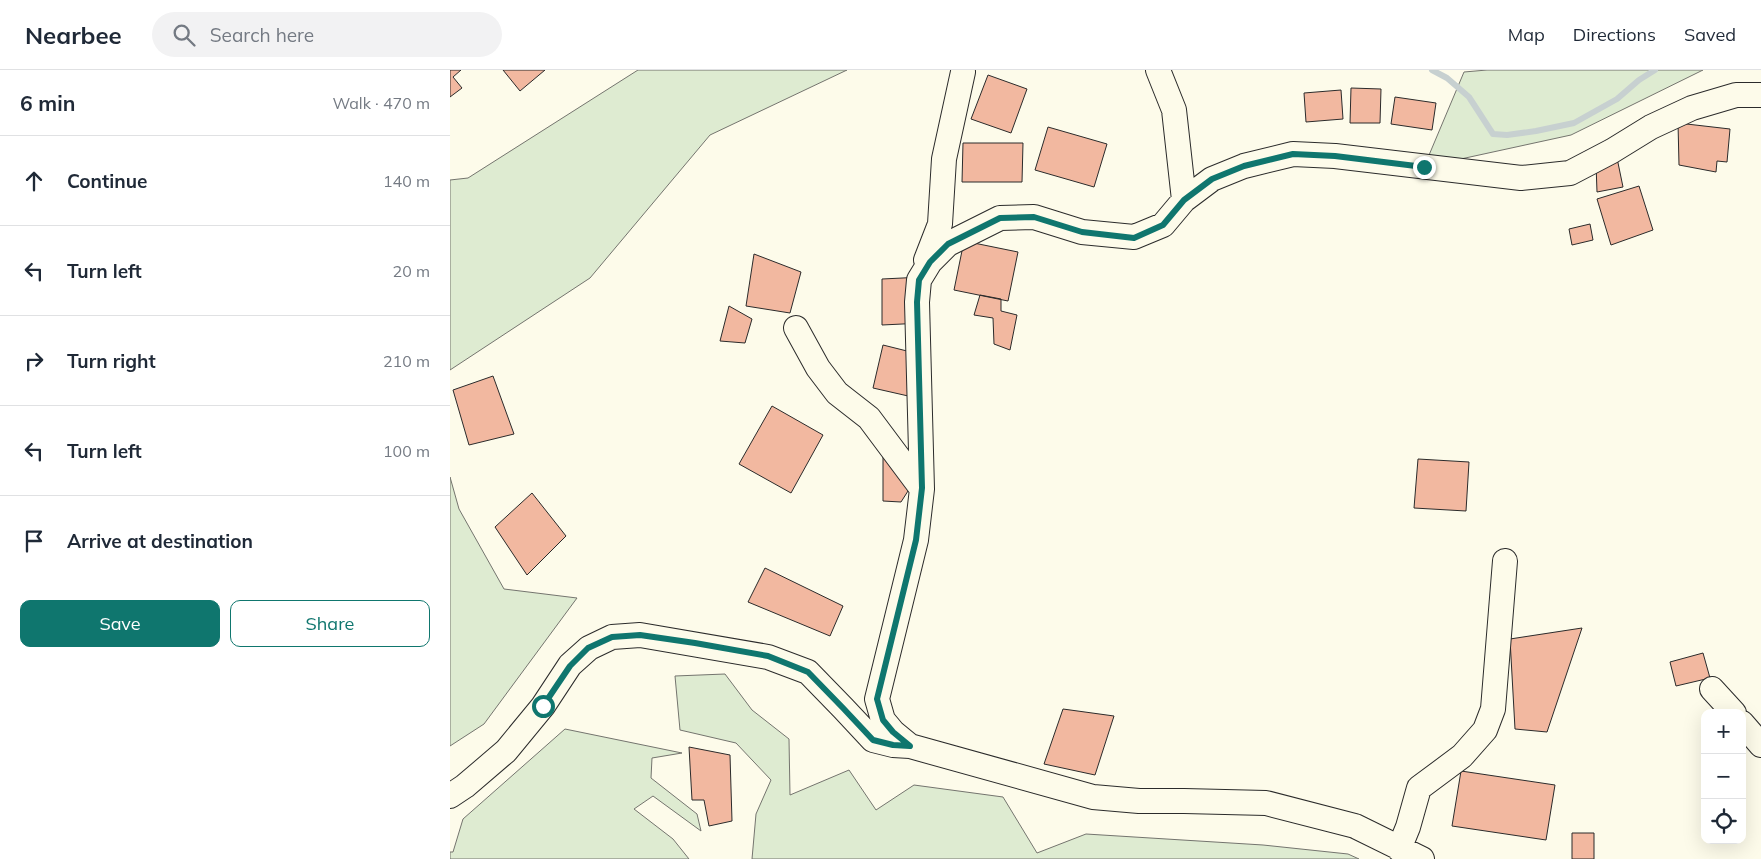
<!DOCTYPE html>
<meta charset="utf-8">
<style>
body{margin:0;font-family:Mulish,sans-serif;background:#f2f2f3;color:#1f2937}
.controls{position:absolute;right:15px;bottom:15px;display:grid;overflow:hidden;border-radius:10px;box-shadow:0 5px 20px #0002}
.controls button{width:45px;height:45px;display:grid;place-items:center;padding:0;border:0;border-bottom:1px solid #e0e1e3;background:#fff;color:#1f2937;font:25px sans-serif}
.stop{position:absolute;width:15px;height:15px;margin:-11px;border:4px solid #0f766e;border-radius:50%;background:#fff}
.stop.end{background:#0f766e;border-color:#fff;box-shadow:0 1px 5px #0008}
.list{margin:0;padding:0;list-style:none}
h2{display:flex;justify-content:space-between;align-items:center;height:65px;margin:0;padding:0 20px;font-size:21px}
h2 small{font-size:16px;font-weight:400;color:#747a83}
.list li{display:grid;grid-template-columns:32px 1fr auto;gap:15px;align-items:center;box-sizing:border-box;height:90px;padding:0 20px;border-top:1px solid #e0e1e3}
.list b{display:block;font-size:19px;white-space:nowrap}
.list em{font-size:16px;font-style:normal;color:#747a83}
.actions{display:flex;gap:10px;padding:15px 20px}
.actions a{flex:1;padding:11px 0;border:1px solid #0f766e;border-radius:10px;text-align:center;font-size:18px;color:#0f766e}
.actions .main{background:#0f766e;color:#fff}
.icon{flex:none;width:28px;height:28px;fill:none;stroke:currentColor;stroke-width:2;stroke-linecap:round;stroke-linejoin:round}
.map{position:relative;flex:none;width:1311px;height:789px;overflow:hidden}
header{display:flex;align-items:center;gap:30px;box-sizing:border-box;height:70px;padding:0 25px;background:#fff;border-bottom:1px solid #e0e1e3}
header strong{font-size:24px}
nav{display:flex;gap:28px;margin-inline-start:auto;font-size:18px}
.search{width:350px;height:45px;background:#f2f2f3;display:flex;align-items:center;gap:12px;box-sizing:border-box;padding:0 18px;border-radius:28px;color:#747a83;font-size:19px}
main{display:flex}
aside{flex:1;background:#fff}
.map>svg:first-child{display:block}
.green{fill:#deebd1;stroke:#74746e}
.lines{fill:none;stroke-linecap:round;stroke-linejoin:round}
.stream{stroke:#c7d0d0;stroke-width:6}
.building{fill:#f2b8a0;stroke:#2b2b2b}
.minor-casing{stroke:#2b2b2b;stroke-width:26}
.minor{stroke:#fdfbea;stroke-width:24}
.route{stroke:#0f766e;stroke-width:6}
</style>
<header>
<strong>Nearbee</strong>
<div class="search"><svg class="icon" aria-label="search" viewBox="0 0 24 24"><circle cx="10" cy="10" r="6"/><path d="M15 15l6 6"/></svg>Search here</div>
<nav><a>Map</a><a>Directions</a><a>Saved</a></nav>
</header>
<main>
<aside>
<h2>6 min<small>Walk · 470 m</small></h2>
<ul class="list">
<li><svg class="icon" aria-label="ahead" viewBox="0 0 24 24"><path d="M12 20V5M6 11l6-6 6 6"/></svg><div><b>Continue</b></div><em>140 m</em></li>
<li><svg class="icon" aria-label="left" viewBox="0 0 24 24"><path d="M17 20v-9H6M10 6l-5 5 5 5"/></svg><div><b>Turn left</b></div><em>20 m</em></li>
<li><svg class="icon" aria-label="right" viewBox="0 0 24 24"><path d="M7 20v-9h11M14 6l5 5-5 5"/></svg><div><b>Turn right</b></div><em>210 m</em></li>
<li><svg class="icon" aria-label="left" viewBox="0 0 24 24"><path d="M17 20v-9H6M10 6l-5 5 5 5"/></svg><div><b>Turn left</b></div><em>100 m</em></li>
<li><svg class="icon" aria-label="arrive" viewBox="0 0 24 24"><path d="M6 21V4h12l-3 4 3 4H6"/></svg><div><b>Arrive at destination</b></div></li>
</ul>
<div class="actions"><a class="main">Save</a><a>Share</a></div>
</aside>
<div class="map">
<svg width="1311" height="789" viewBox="0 0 1311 789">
<rect width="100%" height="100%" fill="#fdfbea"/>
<path class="green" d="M188,0h209l-137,65 -120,143 -140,92v-190l18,-2z
M1037,0h216l-132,65 -147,32 40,-95z
M0,407l9,32 45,80 73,9 -93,126 -34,22z
M275,604l27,36 37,29 1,56 59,-25 27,40 38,-25 89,12 34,56 49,-19 177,11 85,9 11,5h-607l4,-45 15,-34 -35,-37 -56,-13 -5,-54z
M115,659l117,24 -30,5 -1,20 46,36 4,17 -48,-35 -19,13 39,30 16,20h-239v-7h3l10,-33z"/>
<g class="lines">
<path class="stream" d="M982,0l15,8 22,19 24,37 14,1 29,-4 38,-8 43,-24 22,-19 16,-10"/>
</g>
<path class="building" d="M0,0h11l-8,7 9,11 -12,9z
M53,0h42l-25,21z
M538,5l39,14 -16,44 -40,-14z
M901,18l30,1 -1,34h-30z
M891,20l2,29 -37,3 -2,-29z
M945,27l41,6 -4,27 -41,-6z
M1228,53l52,6 -3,33 -10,-1 -1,11 -37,-7z
M598,57l59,17 -13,43 -59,-17z
M513,73h60l-1,39h-60z
M1167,88l6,29 -26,5 -1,-28z
M1189,116l14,44 -42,15 -14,-46z
M1140,154l3,16 -21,5 -3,-16z
M514,171l54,11 -10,49 -54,-11z
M304,184l47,18 -11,41 -44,-7z
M473,207v46l-41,2v-46z
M530,225l21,4v12l16,4 -7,35 -16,-6 -1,-26 -19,-3z
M279,236l23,13 -7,24 -25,-2z
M433,275l44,11 -10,42 -44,-10z
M43,306l21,58 -45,11 -16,-55z
M322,336l51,29 -32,58 -52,-29z
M433,378l36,44 -11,-1 -7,11 -18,-1z
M968,389l51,3 -3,49 -52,-3z
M82,423l34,43 -39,39 -32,-48z
M315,498l78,38 -13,30 -82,-34z
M1132,558l-35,104 -32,-3 -5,-90z
M1253,583l7,25 -34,8 -6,-24z
M613,639l51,7 -19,59 -51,-11z
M239,677l41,8 2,66 -23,5 -5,-26h-12z
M1011,701l94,14 -9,55 -94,-14z
M1122,763h22v26h-22z"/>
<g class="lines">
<g class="minor-casing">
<path id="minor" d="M708,0l16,40 10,90
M476,190l14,-36 4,-65 19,-87
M346,258l22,40 19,25 32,25 53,71
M1262,619l22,24
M1292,653l19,22
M460,676l-17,-14 -10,-12 -6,-21 39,-159 6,-51 -5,-187 2,-22 11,-18 18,-18 52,-26 34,-1 48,15 52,5 29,-12 21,-25 28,-21 32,-13 49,-12 42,2 186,22 49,-5 42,-22 39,-24 41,-19 44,-13h25
M0,726l15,-10 41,-35 37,-45 27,-41 19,-17 23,-11 28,-2 128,22 40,15 35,36 30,32 20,5 17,1 183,51 46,4h45l82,2 89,23 67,33
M949,779l9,-22 11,-39 43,-32 23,-26 8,-21 12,-148"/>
</g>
<use href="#minor" class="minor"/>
</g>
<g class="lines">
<path class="route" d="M93,636l27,-40 18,-18 24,-11 28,-2 55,8 73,13 40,16 35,36 30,32 20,5 17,1 -17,-14 -10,-12 -6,-21 39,-159 6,-52 -5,-186 2,-22 11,-18 18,-18 52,-26 34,-1 48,15 52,6 29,-13 21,-25 28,-21 32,-13 49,-12 42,2 89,11"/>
</g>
</svg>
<div class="controls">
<button>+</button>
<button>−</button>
<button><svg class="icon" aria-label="locate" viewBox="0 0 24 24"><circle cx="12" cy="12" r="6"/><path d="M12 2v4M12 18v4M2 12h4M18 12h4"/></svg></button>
</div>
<div class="stop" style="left:93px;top:636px"></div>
<div class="stop end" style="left:974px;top:97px"></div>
</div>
</main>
